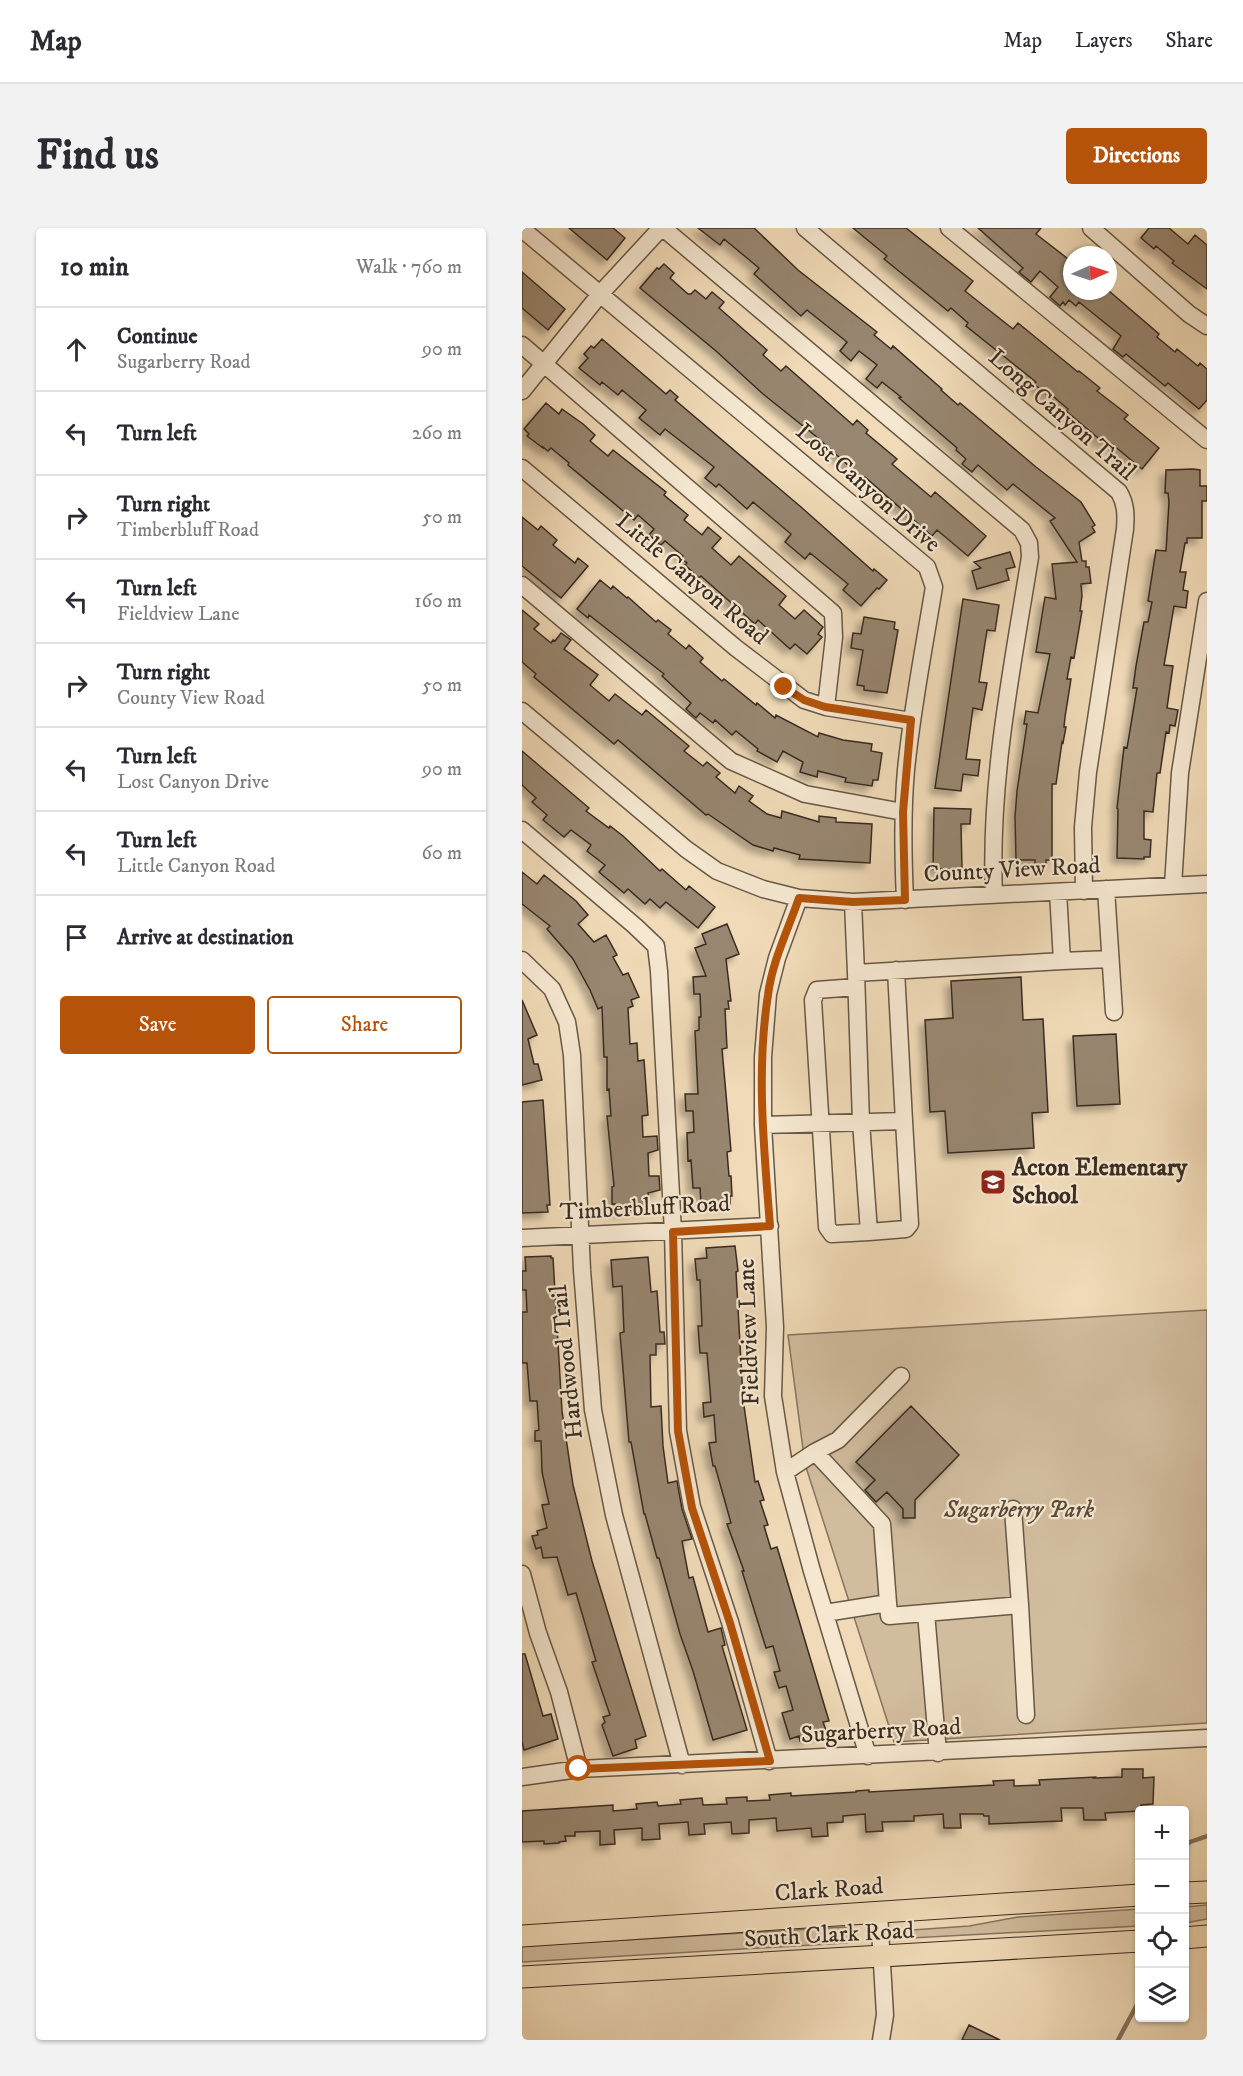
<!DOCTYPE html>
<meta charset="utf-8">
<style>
body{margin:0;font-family:"IM FELL DW Pica",serif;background:#f2f2f3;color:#2b2b33}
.controls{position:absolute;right:18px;bottom:18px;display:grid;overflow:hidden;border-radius:6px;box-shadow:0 2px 4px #0004}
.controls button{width:54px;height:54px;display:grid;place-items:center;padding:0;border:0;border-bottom:2px solid #e1e1e2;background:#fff;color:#2b2b33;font:30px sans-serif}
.compass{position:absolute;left:541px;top:18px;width:54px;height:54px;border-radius:50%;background:#fff;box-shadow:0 2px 4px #0004;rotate:87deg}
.stop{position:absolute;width:18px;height:18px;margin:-14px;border:4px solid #b45309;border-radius:50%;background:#fff}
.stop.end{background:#b45309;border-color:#fff;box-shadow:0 2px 6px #0008}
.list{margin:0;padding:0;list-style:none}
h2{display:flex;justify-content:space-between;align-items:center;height:78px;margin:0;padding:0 24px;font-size:26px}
h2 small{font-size:20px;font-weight:400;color:#7c7c81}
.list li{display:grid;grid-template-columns:39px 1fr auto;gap:18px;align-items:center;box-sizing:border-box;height:84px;padding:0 24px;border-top:2px solid #e1e1e2}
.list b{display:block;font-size:22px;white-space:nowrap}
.list p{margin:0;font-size:20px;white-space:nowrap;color:#7c7c81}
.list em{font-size:20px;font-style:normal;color:#7c7c81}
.actions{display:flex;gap:12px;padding:18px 24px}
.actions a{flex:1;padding:14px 0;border:2px solid #b45309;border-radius:6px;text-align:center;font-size:21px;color:#b45309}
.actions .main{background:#b45309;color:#fff}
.icon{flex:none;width:33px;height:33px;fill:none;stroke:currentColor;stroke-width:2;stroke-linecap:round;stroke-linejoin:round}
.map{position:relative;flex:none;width:685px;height:1812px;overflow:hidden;border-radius:6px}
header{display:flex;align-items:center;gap:36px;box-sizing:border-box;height:84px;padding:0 30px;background:#fff;border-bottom:2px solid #e1e1e2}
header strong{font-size:28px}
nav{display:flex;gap:33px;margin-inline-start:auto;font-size:21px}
.intro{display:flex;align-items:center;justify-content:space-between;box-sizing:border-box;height:144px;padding:0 36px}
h1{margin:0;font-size:42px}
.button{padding:15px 27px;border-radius:6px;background:#b45309;color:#fff;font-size:21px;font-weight:700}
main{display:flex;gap:36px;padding:0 36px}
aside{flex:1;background:#fff;border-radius:6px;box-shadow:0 2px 4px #0004}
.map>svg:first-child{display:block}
.green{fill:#d1bc9e;stroke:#857460;stroke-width:1.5}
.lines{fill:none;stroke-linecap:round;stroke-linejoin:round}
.stream{stroke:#82715c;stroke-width:4.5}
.building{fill:#98866f;stroke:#392c21;stroke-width:1.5;filter:url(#shadow)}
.minor-casing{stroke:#675846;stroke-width:19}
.major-casing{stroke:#392c21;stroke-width:23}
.minor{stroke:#f5e7d0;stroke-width:16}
.major{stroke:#f0dab7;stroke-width:21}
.route{stroke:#b45309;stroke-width:8}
.labels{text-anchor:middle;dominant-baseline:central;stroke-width:4.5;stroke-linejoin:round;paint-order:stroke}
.street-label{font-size:24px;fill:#392c21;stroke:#f5e7d0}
.poi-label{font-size:24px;font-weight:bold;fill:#392c21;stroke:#f5e7d0;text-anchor:start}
.park-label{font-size:24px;font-style:italic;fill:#57493a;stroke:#f5e7d0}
</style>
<header>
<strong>Map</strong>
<nav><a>Map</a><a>Layers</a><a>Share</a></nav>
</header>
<div class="intro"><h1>Find us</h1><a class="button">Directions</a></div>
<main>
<aside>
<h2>10 min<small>Walk · 760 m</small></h2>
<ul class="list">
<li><svg class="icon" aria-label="ahead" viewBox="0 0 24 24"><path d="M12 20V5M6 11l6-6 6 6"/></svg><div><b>Continue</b><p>Sugarberry Road</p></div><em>90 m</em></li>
<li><svg class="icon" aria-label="left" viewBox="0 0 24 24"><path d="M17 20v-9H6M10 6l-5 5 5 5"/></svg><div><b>Turn left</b></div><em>260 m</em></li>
<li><svg class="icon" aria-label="right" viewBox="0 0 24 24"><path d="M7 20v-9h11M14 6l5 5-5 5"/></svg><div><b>Turn right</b><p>Timberbluff Road</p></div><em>50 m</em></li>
<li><svg class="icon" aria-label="left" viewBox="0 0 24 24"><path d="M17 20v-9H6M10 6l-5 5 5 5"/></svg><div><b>Turn left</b><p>Fieldview Lane</p></div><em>160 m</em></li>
<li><svg class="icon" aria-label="right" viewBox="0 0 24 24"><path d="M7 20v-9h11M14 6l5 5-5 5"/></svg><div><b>Turn right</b><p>County View Road</p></div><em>50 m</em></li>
<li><svg class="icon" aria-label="left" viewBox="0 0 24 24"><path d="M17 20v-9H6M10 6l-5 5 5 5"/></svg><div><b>Turn left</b><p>Lost Canyon Drive</p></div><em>90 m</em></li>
<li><svg class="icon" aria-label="left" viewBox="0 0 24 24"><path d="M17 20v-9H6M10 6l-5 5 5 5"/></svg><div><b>Turn left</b><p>Little Canyon Road</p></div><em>60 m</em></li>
<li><svg class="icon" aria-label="arrive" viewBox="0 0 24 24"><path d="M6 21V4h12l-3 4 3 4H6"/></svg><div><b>Arrive at destination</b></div></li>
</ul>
<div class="actions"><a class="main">Save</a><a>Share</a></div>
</aside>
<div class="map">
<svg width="685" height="1812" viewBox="0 0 685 1812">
<defs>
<filter id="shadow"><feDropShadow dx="-5.5" dy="5.5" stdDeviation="3" flood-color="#0004"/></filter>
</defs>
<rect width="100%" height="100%" fill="#f0dab7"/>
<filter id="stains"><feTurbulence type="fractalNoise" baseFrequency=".00333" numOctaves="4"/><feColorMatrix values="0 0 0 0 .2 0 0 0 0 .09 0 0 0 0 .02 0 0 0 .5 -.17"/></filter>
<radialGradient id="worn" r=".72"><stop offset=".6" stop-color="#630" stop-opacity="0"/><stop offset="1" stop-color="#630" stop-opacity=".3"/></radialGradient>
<path class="green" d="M685,1082v413l-313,19 -89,-278 -17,-129z
M685,1677v14l-22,4v-16z
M617,1681v17l-228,12 -1,-8h2l57,-4 49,-9z
M323,1699l6,1 1,13 -6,2 -324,19v-16z"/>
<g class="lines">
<path class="stream" d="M662,1619l6,-5 17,-6
M596,1812l22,-41"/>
</g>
<path class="building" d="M47,0h44l12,10 -18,22z
M176,0h56l44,42 79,62 -3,3 17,14 2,-3 49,43 -1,1 17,15 2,-2 76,64 45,35 14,23 -3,2 3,5 -16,10 3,19h4v6h3l2,16 -10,1 1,12 -2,15h2l-8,47 -3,-1 -4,22h4l-6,38 -1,10h2l-3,16 -1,-1 -6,42h-4v76h-6v7h-11v-7h-19l-1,-43 2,-26 10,-67h-3l2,-13 12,2 12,-59 -14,-2 9,-55 11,2 -4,-35 25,-2 -27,-41 5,-3 -42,-34 -6,6 -29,-25 -6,7 -10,-8 4,-5 -10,-9 1,-2 -58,-50 2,-1 -19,-15 -5,6 -11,-9 11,-14 -18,-14 -8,10 -11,-10 7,-9 -40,-32 -6,6 -47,-42 5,-6 -35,-29 -4,6z
M331,0h53l67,53 -8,10 48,38 5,-6 60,49 1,-1 21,17 -3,3 31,24 -4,4 35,29 -17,21 -35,-29 -3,3 -38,-32 2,-2 -20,-17 -2,2 -12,-10 2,-2 -70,-56 2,-3 -17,-15 -3,3 -64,-52 3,-3z
M456,0h63l-5,6 36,28v29h37l50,43 -2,3 18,15 2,-3 21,17 2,-3 7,6v31l-8,9 -31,-26 -3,3 -39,-32 -3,3 -10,-8 8,-13 -42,-34 -3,4 -7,-6 -4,5 -2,-3 -3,4 -10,-9 8,-10 -18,-16 -9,11 -12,-10 4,-4z
M627,0h20l19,16 7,-9 12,10v44l-35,-26 2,-2 -18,-15 -2,3 -13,-11z
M142,36l10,9 -4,5 18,16h3l4,-4 11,9 6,-7 12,10 -5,6 48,42 -4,5 18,16 5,-5 67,59 4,-5 11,10 -2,3 31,26 -5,5 39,33 4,-5 51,44 -18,20 -31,-26 -5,6 -67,-59 -2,2 -45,-41 -55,-44 -47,-43 -76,-63 17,-20 2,1z
M0,44l43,37 -17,21 -26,-22z
M80,111l64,55 4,-4 8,7 -3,3 126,107 72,64 1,-2 13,11 -8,9 -2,-1 -16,18 -18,-16 5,-6 -38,-31 -5,6 -20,-17 6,-8 -38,-32 -6,7 -28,-25 -3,3 -11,-9 9,-11 -49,-38 -5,6 -21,-17 7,-8 -24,-20 -4,5 -16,-13 -2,3 -21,-17 9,-10 -4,-4 7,-8 3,2z
M24,175l13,11 3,-5 21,15 12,11 -5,6 18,15 5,-6 53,42 -2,3 24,20 -4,5 18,15 6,-8 13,11 -9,10 19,17 8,-9 47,40 -7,9 16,14 9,-9 19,17 -5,7 4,3 -15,17 -12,-10 -5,5 -32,-29 -3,4 -54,-48 -2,2 -14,-13 2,-2 -6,-5 2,-2 -18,-15 -4,4 -12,-10 5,-6 -16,-14 -4,5 -66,-55 1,-2 -18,-15 -3,3 -5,-4v1l-16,-12 2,-2 -5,-5z
M671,241l7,1v16h7v15h-5v37h-15v5h-2l-5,29h6l-3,18 5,1 -2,17 -12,-2 -6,36 -4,23 9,1 -6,42 11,2 -3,16 -5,-1 -1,8 -3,-1 -6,41h-3l-4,39 -9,-1v28l7,1 -1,17h-6v2l-27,-1 1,-49 -1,-1 7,-61 3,1 10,-60h-4l3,-22 8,-44h4l4,-20 -4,-1 8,-51 10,1 3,-49 -1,-9h-3l1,-23z
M0,289l16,13 3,-4 16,14 -4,5 22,18 3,-5 10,8 -27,32 -39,-32z
M488,324l5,15 -9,2 3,11 -32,9 -5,-18 9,-3 -7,-6z
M78,352l11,9 2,-3 14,12 1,-1 28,25 2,-2 13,10 -3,4 18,15 3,-4 14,13 -3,4 22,19 2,-2 32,26 1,-2 18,15 1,-3 42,22 1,-4 24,7 29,4 -1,7 11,2 -4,27h-5l-1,6 -27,-4 1,-4 -28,-7 -1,6 -17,-5 3,-10 -20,-11 -6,11 -20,-11 1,-2 -22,-18 -4,4 -17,-15 -2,3 -13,-10 -4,5 -10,-9 5,-6 -29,-27 2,-2 -75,-59 -1,3 -11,-9z
M441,371l36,6 -4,26 -8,-1 -8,52 8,1 -5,27 -9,-2 -7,51 14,1 -2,16 -15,-2 -2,17 -26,-3z
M0,382l17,14 -5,5 17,14 2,-3 2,1 6,-8 10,7 -7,9 34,26 -8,10 19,16 6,-7 27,21 4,-5 43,36 -5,5 19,15 4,-4 13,11 -4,4 19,16 4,-7 14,10 -4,5 18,13 14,4 1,-7 37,11v-6l17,2v4l36,2 -2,39 -71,-4 1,-4 -26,-7 -1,3 -20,-6 -45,-31 -2,1 -88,-75 -4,4 -80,-67 2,-3 -14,-12z
M342,389l31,5 -1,7 4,1 -11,63 -23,-3v-4l-7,-1 6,-35 -12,-2 2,-15 8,1z
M0,523l67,57 -3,3 23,17 1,-2 13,10 37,35 2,-2 24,21 3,-4 26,21 -17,21 -32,-26 -6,6 -10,-9 -5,5 -17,-15 -4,4 -25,-21 6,-7 -18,-14 4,-6 -20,-15 -7,7 -21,-17 4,-5 -15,-13 4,-4 -14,-13z
M412,580l37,1 -1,15h-9l1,45h-29z
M0,644l15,12 7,-9 32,26 12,14 -10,9 16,18 12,-7 11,20 -4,2 10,18 5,-2 11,24 -8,3 2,6 -5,2 2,36 7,-1 1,18 6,-1 4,55 -6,1 1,21 14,-1 1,14 -10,3 1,23h10l1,14 -12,3 1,14h-6v2l-28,2v-7h-3v-17l2,-1 -7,-70h4l-2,-27 -2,1v-33h-3l-2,-50 -4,2 -8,-19 -17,-31 -26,-30 3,-3 -28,-22z
M205,696l12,30 -13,5 5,42h-3l1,8h-4l2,39 -5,1 9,102 -4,1 2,24h2l1,20h-2v8l-23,1v-2h-6l-1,-15h-7l-2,-28 -3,1 -1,-28 7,-1 -1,-21h-7l-1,-17h13l-3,-63 4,-1v-13h2l-1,-23h-6l-1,-17 13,-1 -11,-28 11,-4 -4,-10z
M499,749l2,43 20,-1 5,93 -16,1 2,35 -86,5 -3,-42 -15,1 -5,-92 28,-2 -2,-37z
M0,772l15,35 -9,4 6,25h4l4,16 -20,5z
M594,806l4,70 -43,2 -4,-70z
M21,872l7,105h-3l1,7 -26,1v-111z
M213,1018l3,25 -2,1 7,127 12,83 3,-1 6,19 -4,1 8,24 -4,1 7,23 6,-2 52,174 -6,1 4,11 -27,8 -1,-5 -9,3 -8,-26 11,-3 -7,-24 -7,2 -5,-16 6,-1 -7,-25 -7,2 -24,-77h2l-17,-47 4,-1 -16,-57h-2l-4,-23 7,-1 -2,-27 -10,2 -1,-14 8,-1 -4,-49h-7l-2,-27h4l-2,-46h-3l-2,-21 12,-1 -1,-10z
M29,1028v2h2l9,153 11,74 19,76 54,175 -11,4 2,8 -24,8 -11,-31 3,-3 -2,-5 7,-2 -18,-53 4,-1 -20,-68 -8,2 -11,-38 -14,1 -2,-11 -5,2 -4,-13 6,-1 -1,-4 10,-3 -5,-23 7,-1 -7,-32 -1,-31h-6v-10l4,-1 -2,-29h-7l-3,-38h-5v-51h5l-1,-22h-4v-19h4l-1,-14z
M126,1029l3,35 6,-1 3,41h4l1,12h-9v11h-6l1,52 10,-1 2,40 5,37 9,-2 5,28 10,30 -10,2 7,37 4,-1 15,55 13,-4 4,17 -3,1 25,84 -34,10 -20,-69 -13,-37 -21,-76h-2l-12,-44h-1l-13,-72h-2l-9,-109 4,-1 -2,-46 -9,1 -2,-27z
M389,1178l48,49 -44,45v18h-12v-9l-16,-17 -11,10 -11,-12 10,-10 -19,-18z
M0,1426h3l18,62 8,-2 7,25 -34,11 -2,-8z
M600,1541h21v9l11,-1 -1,27 -12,1 1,5 -2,1 -35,2 1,7h-22l-1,-12h-22l1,13 -73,3v-8h-5l-1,-2h-23l1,14h-17l-1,-14 -29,2v5l-32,1 1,9 -17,1 -1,-18 -22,2v6l-16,1 1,13 -16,1 -1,-9 -34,3 -1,-13 -27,2v13l-17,1 -1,-12 -27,2 1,10 -16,1 -1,-13 -29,2 1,15 -18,1v-12l-28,2 1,14 -15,1v-14l-25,1v4h-10l1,5 -7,1v1l-15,1v-3l-22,1v-31l91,-6v6l24,-2 -1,-5 21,-2 1,4 23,-2 -1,-4 22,-2 1,7 24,-1 -1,-6 21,-1v4l23,-1 -1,-5 22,-2v3l65,-4v-1l13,-1v2l125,-7 -1,-4 21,-1v6l26,-1 -1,-5 56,-3 -1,1 28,-1z
M447,1797l31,15h-38z"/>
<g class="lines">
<g class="minor-casing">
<path id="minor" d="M141,0l359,302 7,13 1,14c-18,112 -41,223 -36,338
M283,0l314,264c7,12 7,23 6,37l-37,243 -5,55 1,64
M427,0l258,212
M569,0l98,86 18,12
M0,1l405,338 7,20c-10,61 -22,121 -28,183 -4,43 -3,86 -1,130
M0,117l311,268 1,24 -8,70
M0,163l79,-98 60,-65
M0,240l214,180 68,52 22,7 85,14
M0,357l209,176 74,33 98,18
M0,483l164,138 31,22 46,18 36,9 54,4 354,-18
M0,602l113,96 21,20 3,25 14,261 5,199 14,76 38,115 39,139
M651,658l7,-113 27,-172
M584,661l8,123
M277,670l-22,60 -9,36 -5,63v68l12,202 -2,69 12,76 27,99 56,185
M331,674l3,71 206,-12 -4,-69
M0,732l30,29 15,33 5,33 10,215 11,140 21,105 68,250
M540,733l48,-2
M334,745l5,149 8,110 37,-3 4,-5 -6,-103
M334,759l-39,3 -4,10 14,227 5,7 37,-2
M241,897l141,-4 -8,-151
M0,1010l248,-12
M293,1224l67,72 7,92 131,-11 6,110
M263,1244l30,-20 23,-12 63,-64
M491,1281l7,96
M0,1346l16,59 21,59 20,77
M303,1385l63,-10
M404,1385l12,140
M0,1549l57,-8 628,-31
M357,1685l6,102 -4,25"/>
</g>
<g class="major-casing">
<path id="major" d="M662,1665l23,-1
M0,1708l618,-41
M662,1710l23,-2
M0,1749l618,-36"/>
</g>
<use href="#minor" class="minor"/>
<use href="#major" class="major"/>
</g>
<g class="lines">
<path class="route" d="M57,1541l191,-8 -40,-138 -38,-115 -14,-77 -5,-199 97,-6c-6,-77 -14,-155 -2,-231 4,-33 20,-65 31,-97l54,4 52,-2 -2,-88 8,-92 -86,-13 -21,-7 -20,-13"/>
</g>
<defs>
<g id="school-square" transform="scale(1.35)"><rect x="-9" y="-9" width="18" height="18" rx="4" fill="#8f2418" stroke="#f5e7d0"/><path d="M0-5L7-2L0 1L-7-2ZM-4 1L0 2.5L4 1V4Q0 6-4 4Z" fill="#fff"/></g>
</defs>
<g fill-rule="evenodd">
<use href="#school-square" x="471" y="954"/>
</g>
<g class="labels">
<g class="street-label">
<text transform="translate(540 187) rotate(41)">Long Canyon Trail</text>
<text transform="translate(346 260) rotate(41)">Lost Canyon Drive</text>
<text transform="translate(170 351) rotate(40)">Little Canyon Road</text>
<text transform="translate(490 642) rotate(-3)">County View Road</text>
<text transform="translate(123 980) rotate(-3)">Timberbluff Road</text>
<text transform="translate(227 1104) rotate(-92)">Fieldview Lane</text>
<text transform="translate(45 1134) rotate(-96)">Hardwood Trail</text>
<text transform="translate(359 1503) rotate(-3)">Sugarberry Road</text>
<text transform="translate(307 1662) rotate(-4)">Clark Road</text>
<text transform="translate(307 1707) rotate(-3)">South Clark Road</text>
</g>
<g class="poi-label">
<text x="490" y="940">Acton Elementary<tspan x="490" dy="28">School</tspan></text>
</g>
<g class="park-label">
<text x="497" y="1282">Sugarberry Park</text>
</g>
</g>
<rect width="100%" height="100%" filter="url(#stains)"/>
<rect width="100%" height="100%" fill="url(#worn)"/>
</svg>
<div class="controls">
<button>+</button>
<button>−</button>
<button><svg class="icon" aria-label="locate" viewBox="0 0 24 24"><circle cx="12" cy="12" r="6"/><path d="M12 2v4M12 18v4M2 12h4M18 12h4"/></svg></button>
<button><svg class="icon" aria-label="layers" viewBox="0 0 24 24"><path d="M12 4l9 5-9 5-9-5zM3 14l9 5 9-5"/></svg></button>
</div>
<svg class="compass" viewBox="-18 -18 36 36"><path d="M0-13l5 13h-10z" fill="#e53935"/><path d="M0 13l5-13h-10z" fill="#7c7c81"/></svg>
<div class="stop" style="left:57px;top:1541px"></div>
<div class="stop end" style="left:262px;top:459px"></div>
</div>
</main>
